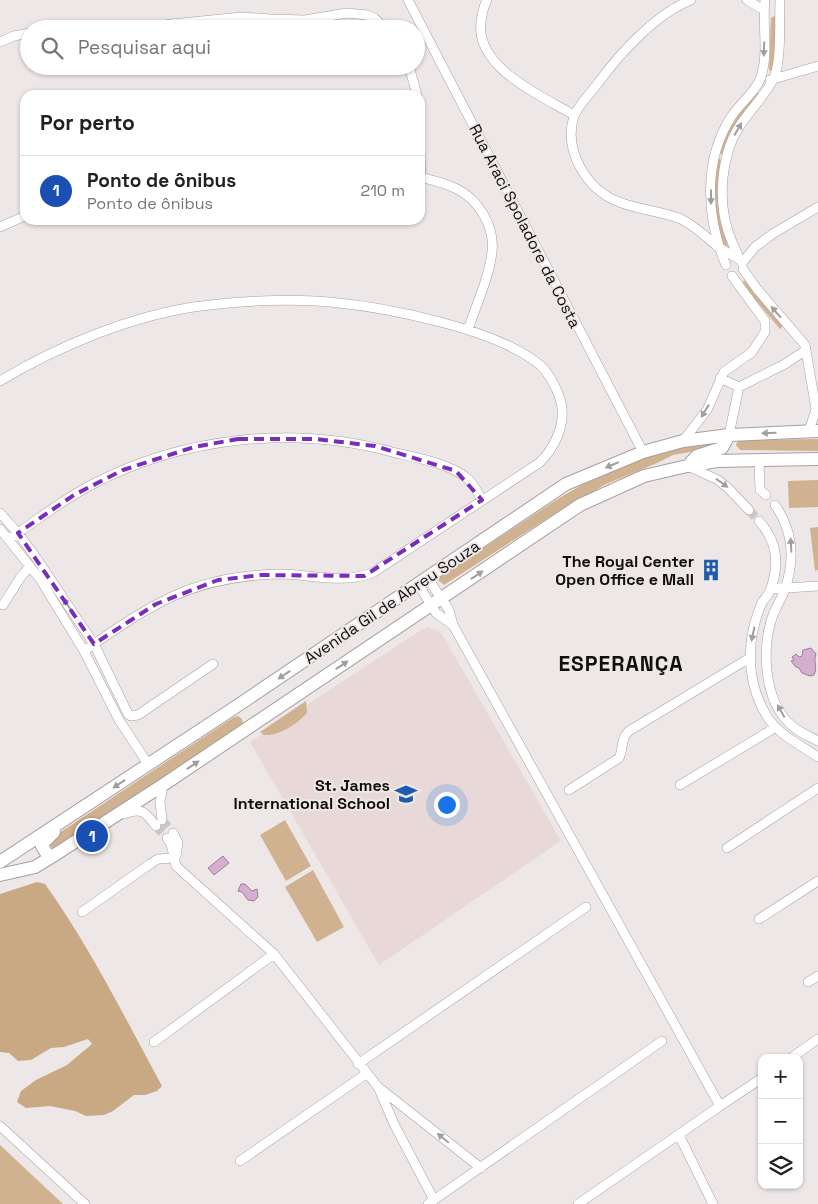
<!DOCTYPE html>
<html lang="pt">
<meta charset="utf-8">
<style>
body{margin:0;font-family:"Space Grotesk",sans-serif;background:#f6f6f6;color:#202124}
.controls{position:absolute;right:15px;bottom:15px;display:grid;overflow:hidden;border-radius:10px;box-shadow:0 1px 4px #0004}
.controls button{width:45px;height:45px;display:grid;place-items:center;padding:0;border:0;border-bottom:1px solid #e0e0e0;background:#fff;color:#202124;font:25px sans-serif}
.you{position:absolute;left:446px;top:804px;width:18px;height:18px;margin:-12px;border:4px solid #fff;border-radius:50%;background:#1a73e8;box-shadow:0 0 0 8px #1a73e833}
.badge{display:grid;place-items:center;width:32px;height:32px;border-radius:50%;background:#1a73e8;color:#fff;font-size:16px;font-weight:700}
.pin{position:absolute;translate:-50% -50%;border:2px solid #fff;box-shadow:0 1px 5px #0006}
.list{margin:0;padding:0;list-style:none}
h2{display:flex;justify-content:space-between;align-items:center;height:65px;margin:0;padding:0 20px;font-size:21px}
h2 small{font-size:16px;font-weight:400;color:#757577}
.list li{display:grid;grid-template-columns:32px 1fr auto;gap:15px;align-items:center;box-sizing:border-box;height:70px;padding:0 20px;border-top:1px solid #e0e0e0}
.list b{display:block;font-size:19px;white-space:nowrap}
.list p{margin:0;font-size:16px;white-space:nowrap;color:#757577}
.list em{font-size:16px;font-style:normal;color:#757577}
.icon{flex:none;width:28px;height:28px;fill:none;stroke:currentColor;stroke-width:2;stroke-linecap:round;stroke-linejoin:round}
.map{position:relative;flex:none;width:818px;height:1204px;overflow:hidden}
.search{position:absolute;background:#fff;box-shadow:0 1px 4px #0004;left:20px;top:20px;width:405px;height:55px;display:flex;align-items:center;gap:12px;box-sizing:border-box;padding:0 18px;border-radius:28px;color:#757577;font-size:19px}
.panel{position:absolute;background:#fff;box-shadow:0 1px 4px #0004;left:20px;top:90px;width:405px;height:135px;border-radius:15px}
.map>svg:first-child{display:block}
.built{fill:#e8d9d8}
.green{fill:#d1b290}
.forest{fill:#c9a984}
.water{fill:#d6afd0;stroke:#9b7f96}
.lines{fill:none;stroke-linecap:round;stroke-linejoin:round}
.street-tunnel{stroke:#cdc6c6;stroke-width:9;stroke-dasharray:9 4.5;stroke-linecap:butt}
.street-casing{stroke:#a6a0a0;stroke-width:10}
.secondary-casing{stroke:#a6a0a0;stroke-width:14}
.street{stroke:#fff;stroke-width:9}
.secondary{stroke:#fff;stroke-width:12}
.oneway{fill:#a09f9f}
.marked{fill:none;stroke:#7b2cbf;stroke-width:4;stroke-dasharray:10 6;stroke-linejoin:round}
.labels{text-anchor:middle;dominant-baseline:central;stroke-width:4;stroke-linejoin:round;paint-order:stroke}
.street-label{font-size:16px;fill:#110e0e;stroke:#eee7e7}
.poi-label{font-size:16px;font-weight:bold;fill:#110e0e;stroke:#eee7e7;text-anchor:end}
.district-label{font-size:21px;font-weight:bold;letter-spacing:1px;fill:#110e0e;stroke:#eee7e7}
</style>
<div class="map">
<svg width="818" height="1204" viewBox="0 0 818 1204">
<rect width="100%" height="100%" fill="#eee7e7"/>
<path class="built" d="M428,627l9,3 5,4 119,207 -182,124 -129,-223 171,-112z"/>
<path class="green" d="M774,16l3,3 -4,51 -2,1 -2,-1 2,-52z
M755,91l5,3v3l-13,11 -12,17 -13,30 -2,-2c2,-24 21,-44 35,-62z
M719,158l2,2 1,63 7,28 -8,-7 -6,-34 -1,-13 3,-38z
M744,280l39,46 -3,3 -38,-45z
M818,439v12l-78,-1 -4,-5 2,-5z
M718,442v5l-45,8 -18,9 -49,20 -50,29 -112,72 -7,-6 119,-79 29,-17 65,-27 30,-8z
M818,480v27l-29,1 -1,-27z
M818,527v43l-3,1 -5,-43z
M306,701l1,12c-10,11 -27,23 -43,22l-4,-3z
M238,716l4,3 1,5 -182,121 -7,4 -4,-3 -1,-4 10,-9 175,-116z
M285,820l26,46 -25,15 -26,-46z
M313,870l31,57 -27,15 -32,-55z
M0,1145l63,59h-63z"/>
<path class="forest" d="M37,882l8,2c45,63 80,134 117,202l-5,5 -12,4h-11l-21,16 -9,4 -18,1 -11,-5 -25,-5 -24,2 -9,-6 4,-11 15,-11 31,-15 25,-21 -4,-5 -24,8 -13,1 -20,12 -13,1 -9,-8 -9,-1v-158z"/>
<path class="water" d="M811,648l5,6c-3,7 2,13 -2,21l-4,1 -8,-3 -3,-5 -3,-1 -5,-6 3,-1 -2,-3 4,-3 3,3 3,-1 1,-6z
M223,856l6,7 -15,12 -6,-7z
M241,884h4l7,7 5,-2 1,8 -4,4 -6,-1 -6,-8 -4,-1z"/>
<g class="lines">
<path class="street-tunnel" d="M749,510l10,11
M162,820l11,13
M156,826l11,12"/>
<g class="street-casing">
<path id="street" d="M408,0l235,452
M487,0c-4,7 -5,14 -6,22 -6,46 61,74 93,93
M691,0c-34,13 -71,53 -92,82 -7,9 -21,24 -25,34 -11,35 13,74 45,86 20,8 42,9 62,17 14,7 24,17 36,27 7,5 16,9 23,14
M747,0l17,10
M140,29l31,-5 71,-7 29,2 34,1 42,-7 20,2 7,3 12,11
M0,42l14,-6 15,-3
M409,66l8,29
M770,80l48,-14
M420,151l1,27
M420,177c12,3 26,6 37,12 22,11 38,38 35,63 -3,26 -16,53 -24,78
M0,227l25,-11
M740,260c-4,-10 -9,-19 -12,-29 -10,-31 -7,-76 11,-104 10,-16 25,-30 34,-47 9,-18 6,-59 7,-80
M742,263l13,-16 19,-14 44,-26
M726,265c-20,-47 -23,-104 5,-148 9,-14 24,-24 30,-40 8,-25 1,-52 4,-77
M743,269l14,20 48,56 11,64 -7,22
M720,378l19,9 46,-23 21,-14
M0,381c58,-35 133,-66 201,-75 39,-5 90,-8 128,-4 56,5 170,27 212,64 9,9 17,24 20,36 5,22 -6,46 -22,61l-165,109c-30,13 -63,2 -94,2 -87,2 -127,29 -196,77
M729,435l10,-48
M683,441l24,-31 17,-38 28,-20 13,-20v-11l-33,-45
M759,460l1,30 6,5
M688,466l30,14 10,8 21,22
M775,505c18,26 20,55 10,84 -4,11 -11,21 -14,32 -9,30 -6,75 15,99 8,10 21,15 32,21
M0,513l18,20 19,26 57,85 34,70 3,2 7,-1 75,-51
M759,521c18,20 21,42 12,67 -1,5 -5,9 -8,13 -3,5 -5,12 -7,18 -10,32 -7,70 12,99 12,18 33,27 50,39
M0,529l40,50 44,72 35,69 29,44
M9,539c27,-18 53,-39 82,-54 93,-49 205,-60 305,-32 22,5 54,11 71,25 7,6 11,15 15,22
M427,577l22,33 4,15 267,481 -142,98
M418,584l18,29 17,12
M771,589l47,-3
M3,605l17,-27 10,-12
M680,785l96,-58
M569,790l50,-32c5,-10 1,-19 10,-27l122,-74
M124,814c18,-7 21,-2 32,12
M162,820l-2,-18 3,-17
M173,833l5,10 -2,13
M167,838l4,6 5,22 98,88 104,133 103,81
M727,848l91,-60
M82,912l68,-48 8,-5 16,-1
M759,919l59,-38
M808,982l10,-6
M154,1042l120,-88
M791,1058l27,-19
M358,1064l228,-157
M379,1089l15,35 40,76
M720,1106l42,-28
M0,1126l85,78
M679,1135l34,69
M240,1161l126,-87
M428,1204l234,-163"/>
</g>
<g class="secondary-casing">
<path id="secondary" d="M691,462l6,-6 25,-8 7,-13
M53,856l-6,-2 -5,-8 2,-4 10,-10
M0,862l237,-156 329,-222 77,-32 40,-11 46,-6 89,-4
M0,875l35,-8 18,-11 110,-71 417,-280 64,-29 43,-10 30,-5 101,-2"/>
</g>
<use href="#street" class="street"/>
<use href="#secondary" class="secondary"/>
</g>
<defs><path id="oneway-solid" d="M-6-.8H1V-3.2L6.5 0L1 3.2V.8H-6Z" transform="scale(1.25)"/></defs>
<g class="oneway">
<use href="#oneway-solid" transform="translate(764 49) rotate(92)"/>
<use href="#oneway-solid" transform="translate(738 129) rotate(-60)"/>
<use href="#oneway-solid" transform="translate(711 197) rotate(90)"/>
<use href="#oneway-solid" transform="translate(776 312) rotate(-131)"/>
<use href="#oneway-solid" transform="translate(705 411) rotate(122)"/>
<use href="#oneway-solid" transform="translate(769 433) rotate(178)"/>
<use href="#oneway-solid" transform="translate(612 465) rotate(157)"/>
<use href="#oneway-solid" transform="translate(722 483) rotate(36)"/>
<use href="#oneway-solid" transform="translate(791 545) rotate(-93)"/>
<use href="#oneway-solid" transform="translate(477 575) rotate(-34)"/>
<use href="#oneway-solid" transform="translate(67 604) rotate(-123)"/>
<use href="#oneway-solid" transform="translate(753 634) rotate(102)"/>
<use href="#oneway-solid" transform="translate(342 665) rotate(-34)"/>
<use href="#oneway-solid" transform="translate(284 675) rotate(146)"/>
<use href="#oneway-solid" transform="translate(781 711) rotate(-119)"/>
<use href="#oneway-solid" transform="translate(193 765) rotate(-34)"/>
<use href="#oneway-solid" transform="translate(119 784) rotate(146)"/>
<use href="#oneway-solid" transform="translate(443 1138) rotate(-141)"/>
</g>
<path class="marked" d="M238,439h77l60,7 81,25 26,29 -118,76 -103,-1 -43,5 -62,24 -62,40 -76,-111 56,-38 49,-25 71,-23z"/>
<defs>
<g id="building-bare" transform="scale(1.725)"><path d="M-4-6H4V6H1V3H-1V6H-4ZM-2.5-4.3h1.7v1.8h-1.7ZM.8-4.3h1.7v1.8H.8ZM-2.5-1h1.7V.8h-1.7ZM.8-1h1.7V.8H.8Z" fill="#1e5bac" stroke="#eee7e7" stroke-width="2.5" paint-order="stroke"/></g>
<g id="school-bare" transform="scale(1.725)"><path d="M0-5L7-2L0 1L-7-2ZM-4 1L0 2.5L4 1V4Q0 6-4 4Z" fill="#1e5bac" stroke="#eee7e7" stroke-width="2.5" paint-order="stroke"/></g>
</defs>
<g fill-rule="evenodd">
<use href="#building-bare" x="711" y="570"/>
<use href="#school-bare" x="406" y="794"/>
</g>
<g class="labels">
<g class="street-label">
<text transform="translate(525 226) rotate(63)">Rua Araci Spoladore da Costa</text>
<text transform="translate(392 602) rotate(-34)">Avenida Gil de Abreu Souza</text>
</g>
<g class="poi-label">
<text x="694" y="561">The Royal Center<tspan x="694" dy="18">Open Office e Mall</tspan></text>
<text x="390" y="785">St. James<tspan x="390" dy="18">International School</tspan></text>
</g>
<g class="district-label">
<text x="621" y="663">ESPERANÇA</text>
</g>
</g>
</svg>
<div class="controls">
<button>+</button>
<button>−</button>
<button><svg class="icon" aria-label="layers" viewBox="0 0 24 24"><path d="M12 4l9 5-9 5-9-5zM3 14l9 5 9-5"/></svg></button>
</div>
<div class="you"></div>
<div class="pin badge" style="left:92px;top:836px;background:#1a4fb4">1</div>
<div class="search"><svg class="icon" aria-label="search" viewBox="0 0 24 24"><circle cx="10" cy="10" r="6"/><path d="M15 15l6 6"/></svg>Pesquisar aqui</div>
<section class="panel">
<h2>Por perto<small></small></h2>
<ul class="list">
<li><span class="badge" style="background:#1a4fb4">1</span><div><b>Ponto de ônibus</b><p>Ponto de ônibus</p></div><em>210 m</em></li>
</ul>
</section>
</div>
